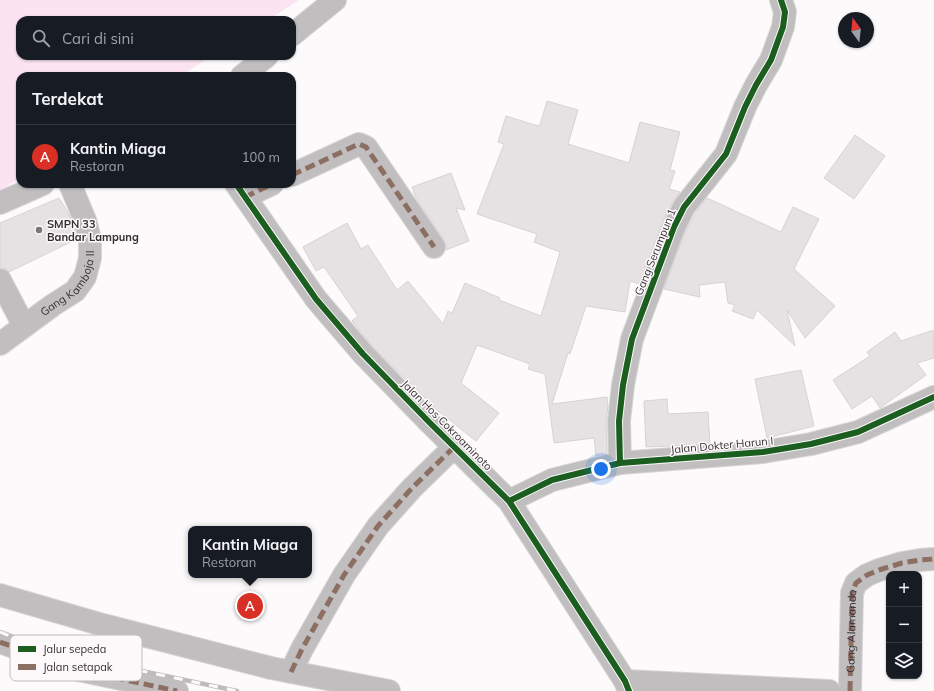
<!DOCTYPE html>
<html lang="id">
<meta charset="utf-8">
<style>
body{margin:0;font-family:Mulish,sans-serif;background:#20242c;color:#f1f3f6}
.controls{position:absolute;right:12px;bottom:12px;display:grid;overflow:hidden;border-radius:8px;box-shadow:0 1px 3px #0004}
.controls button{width:36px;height:36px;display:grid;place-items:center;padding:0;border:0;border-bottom:1px solid #363941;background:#171b24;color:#f1f3f6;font:20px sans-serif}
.compass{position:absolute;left:838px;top:12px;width:36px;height:36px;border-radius:50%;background:#171b24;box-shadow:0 1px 3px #0004;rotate:345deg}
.you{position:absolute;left:601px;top:469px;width:14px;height:14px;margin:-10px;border:3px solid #fff;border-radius:50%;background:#1a73e8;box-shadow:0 0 0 6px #1a73e833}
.badge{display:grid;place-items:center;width:26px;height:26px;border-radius:50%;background:#d93025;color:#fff;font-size:13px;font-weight:700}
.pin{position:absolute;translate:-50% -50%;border:2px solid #fff;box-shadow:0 1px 4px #0006}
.popup{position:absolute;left:188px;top:526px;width:124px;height:52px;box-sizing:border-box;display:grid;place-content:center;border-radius:8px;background:#171b24;filter:drop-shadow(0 1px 3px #0005);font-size:13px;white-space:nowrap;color:#9ea1a6}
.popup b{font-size:15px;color:#f1f3f6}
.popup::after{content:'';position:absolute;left:50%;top:100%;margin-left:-8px;border:8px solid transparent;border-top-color:#171b24}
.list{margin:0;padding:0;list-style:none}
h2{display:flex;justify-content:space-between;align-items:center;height:52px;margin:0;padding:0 16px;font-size:17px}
h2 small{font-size:13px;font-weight:400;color:#9ea1a6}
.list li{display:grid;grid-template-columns:26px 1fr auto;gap:12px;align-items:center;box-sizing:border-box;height:64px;padding:0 16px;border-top:1px solid #363941}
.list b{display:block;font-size:15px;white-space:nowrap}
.list p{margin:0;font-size:13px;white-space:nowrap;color:#9ea1a6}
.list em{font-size:13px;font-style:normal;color:#9ea1a6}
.icon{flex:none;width:22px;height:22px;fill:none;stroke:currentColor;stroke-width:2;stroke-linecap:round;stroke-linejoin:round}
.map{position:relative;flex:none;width:934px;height:691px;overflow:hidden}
.search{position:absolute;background:#171b24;box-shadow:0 1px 3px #0004;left:16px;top:16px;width:280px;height:44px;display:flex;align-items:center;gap:10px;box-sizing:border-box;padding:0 14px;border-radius:12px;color:#9ea1a6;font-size:15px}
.panel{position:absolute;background:#171b24;box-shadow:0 1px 3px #0004;left:16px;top:72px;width:280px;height:116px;border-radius:12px}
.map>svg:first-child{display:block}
.green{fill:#fce3f2}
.building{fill:#e6e2e4;stroke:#d7d3d5}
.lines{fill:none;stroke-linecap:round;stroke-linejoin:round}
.minor-casing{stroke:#d8d5d7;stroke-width:24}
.tertiary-casing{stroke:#d8d5d7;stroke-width:24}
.minor{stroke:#c0bebf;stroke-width:22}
.tertiary{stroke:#c0bebf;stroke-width:22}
.rail-casing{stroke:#bdbbbc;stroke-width:4.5}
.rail{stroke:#fdf9fb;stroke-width:3;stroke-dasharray:9;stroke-linecap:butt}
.quiet{stroke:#8d6e63;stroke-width:5;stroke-dasharray:10 5;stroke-linecap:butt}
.cycleway-casing{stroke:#fdf9fb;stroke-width:8}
.cycleway{stroke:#1b5e20;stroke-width:6}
.poi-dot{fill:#7b7679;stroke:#fdf9fb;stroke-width:1.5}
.labels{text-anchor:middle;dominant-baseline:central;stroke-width:3;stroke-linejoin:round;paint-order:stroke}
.poi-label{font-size:11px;font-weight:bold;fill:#362f33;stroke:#fdf9fb;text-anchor:start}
.street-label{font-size:11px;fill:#362f33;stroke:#fdf9fb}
.key{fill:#fdf9fb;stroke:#c1bcbf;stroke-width:1}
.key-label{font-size:11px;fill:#362f33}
</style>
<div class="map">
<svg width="934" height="691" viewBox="0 0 934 691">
<rect width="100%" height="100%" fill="#fcfafb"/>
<path class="green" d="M0,0h299l-31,20h-248v36h192l-32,20h-160v102l-20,13z"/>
<path class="building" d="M547,101l31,9 -10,34 61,19 11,-41 40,10 -10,38 5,1 -6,18 11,3 -7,9 -10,20 -24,63 -9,-3 -5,31 -39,-6 -16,48 -2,-1 -16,51 55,-7 1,9 -2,15 1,32 -11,3 -2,-18 -40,5 -9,-69 -17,-5 2,-5 -53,-19 -16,38 38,30 -23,28 -48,-38 -2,-2 1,-1 -23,-22 -32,-32 -20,-25 6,-5 -34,-49 -8,4 -13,-24 44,-24 14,26 7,-4 29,45 11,-9 35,43 5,-13 4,2 13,-30 35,15 -1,2 42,16 19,-64 -26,-10 3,-8 -60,-20 27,-70 -6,-2 8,-26 32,10v-1h2z
M855,135l30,21 -31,43 -30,-21z
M451,173l14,37 -9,-2 13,33 -23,9v-4l-2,-6 -28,-42 -4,-11z
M59,198l10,16 4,10 4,15 -68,33 -3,-3 -6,-1v-45z
M707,198l74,34 12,-25 26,12 -25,50 41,37 -30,32 -18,-28 8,36 -38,-36 -4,9 -21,-8 3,-6 -7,-2 -3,-21 -26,3 1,12 -36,-8 21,-57 10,-18z
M934,330v28l-17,5 9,12 -46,33 -8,-12 -20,13 -19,-29 37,-24 -3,-4 28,-20 6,9z
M801,370l13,56 -47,12 -12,-59z
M667,399l1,15 40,-2 2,32 -64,3 -2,-46z"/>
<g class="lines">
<g class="minor-casing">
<g id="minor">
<path d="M292,175l67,-31 7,3 68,100"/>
<path d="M245,197l27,-13"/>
<path d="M0,280l24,46"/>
<path id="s1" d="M0,344l53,-39 22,-14 10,-14 5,-19v-19l-5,-19 -15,-36"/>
<path d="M620,463l-1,-42 4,-36 9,-46 42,-112 10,-20 42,-53 19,-47 11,-22 15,-25 12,-33 2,-15 -4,-12"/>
<path d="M0,595l103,30 168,43 118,23"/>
<path d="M0,642l74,27 103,22"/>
<path d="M291,672l11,-23 42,-74 34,-49 34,-38 42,-41"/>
<path d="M625,681l204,10"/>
<path id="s2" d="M850,691l2,-98 4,-10 11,-8 12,-5 23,-7 18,-3 14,-1"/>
</g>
</g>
<g class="tertiary-casing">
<path id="tertiary" d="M292,35l43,-35
M242,76l25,-20
M236,184l80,115 47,55 67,69 79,78 116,180 4,10
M0,203l43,-19
M509,501l43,-21 68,-17 143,-11 48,-8 47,-12 76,-35"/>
</g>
<use href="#minor" class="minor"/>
<use href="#tertiary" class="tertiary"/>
<g class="rail-casing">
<path id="rail" d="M0,632l22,9 120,30 95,20"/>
</g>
<use href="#rail" class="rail"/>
<path class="quiet" d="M292,175l67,-31 7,3 68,100
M245,197l27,-13
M0,642l74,27 103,22
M291,672l11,-23 42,-74 34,-49 34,-38 42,-41
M850,691l2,-98 4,-10 11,-8 12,-5 23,-7 18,-3 14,-1"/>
<g class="cycleway-casing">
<path id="cycleway" d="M236,184l80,115 47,55 67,69 79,78 116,180 4,10
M620,463l-1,-42 4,-36 9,-46 42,-112 10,-20 42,-53 19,-47 11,-22 15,-25 12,-33 2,-15 -4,-12
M509,501l43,-21 68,-17 143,-11 48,-8 47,-12 76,-35"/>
</g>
<use href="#cycleway" class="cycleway"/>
</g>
<circle class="poi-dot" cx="39" cy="230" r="4"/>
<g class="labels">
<g class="poi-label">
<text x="47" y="224">SMPN 33<tspan x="47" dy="13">Bandar Lampung</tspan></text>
</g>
<g class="street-label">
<text transform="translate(655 252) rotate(-68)">Gang Serumpun 1</text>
<text stroke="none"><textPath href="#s1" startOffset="94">Gang Kamboja II</textPath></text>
<text transform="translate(447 425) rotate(45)">Jalan Hos Cokroaminoto</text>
<text transform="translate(722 445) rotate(-5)">Jalan Dokter Harun I</text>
<text stroke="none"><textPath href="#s2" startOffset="60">Gang Alamanda</textPath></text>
</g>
</g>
<rect x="10" y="635" width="132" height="46" rx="6" class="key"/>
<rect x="18" y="646" width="18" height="6" fill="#1b5e20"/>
<rect x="18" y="664" width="18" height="6" fill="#8d6e63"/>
<g class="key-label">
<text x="43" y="653">Jalur sepeda</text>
<text x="43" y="671">Jalan setapak</text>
</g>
</svg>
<div class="controls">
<button>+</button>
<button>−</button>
<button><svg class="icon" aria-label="layers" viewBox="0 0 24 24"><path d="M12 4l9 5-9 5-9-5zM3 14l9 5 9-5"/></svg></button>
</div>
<svg class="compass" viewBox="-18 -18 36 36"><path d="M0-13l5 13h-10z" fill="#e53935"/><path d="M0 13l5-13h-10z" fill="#9ea1a6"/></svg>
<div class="you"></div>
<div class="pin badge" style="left:250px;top:606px">A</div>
<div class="popup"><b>Kantin Miaga</b>Restoran</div>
<div class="search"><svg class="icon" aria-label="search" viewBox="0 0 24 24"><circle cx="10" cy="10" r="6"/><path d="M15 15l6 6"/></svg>Cari di sini</div>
<section class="panel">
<h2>Terdekat<small></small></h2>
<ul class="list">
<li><span class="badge">A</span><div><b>Kantin Miaga</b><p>Restoran</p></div><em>100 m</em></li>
</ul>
</section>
</div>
